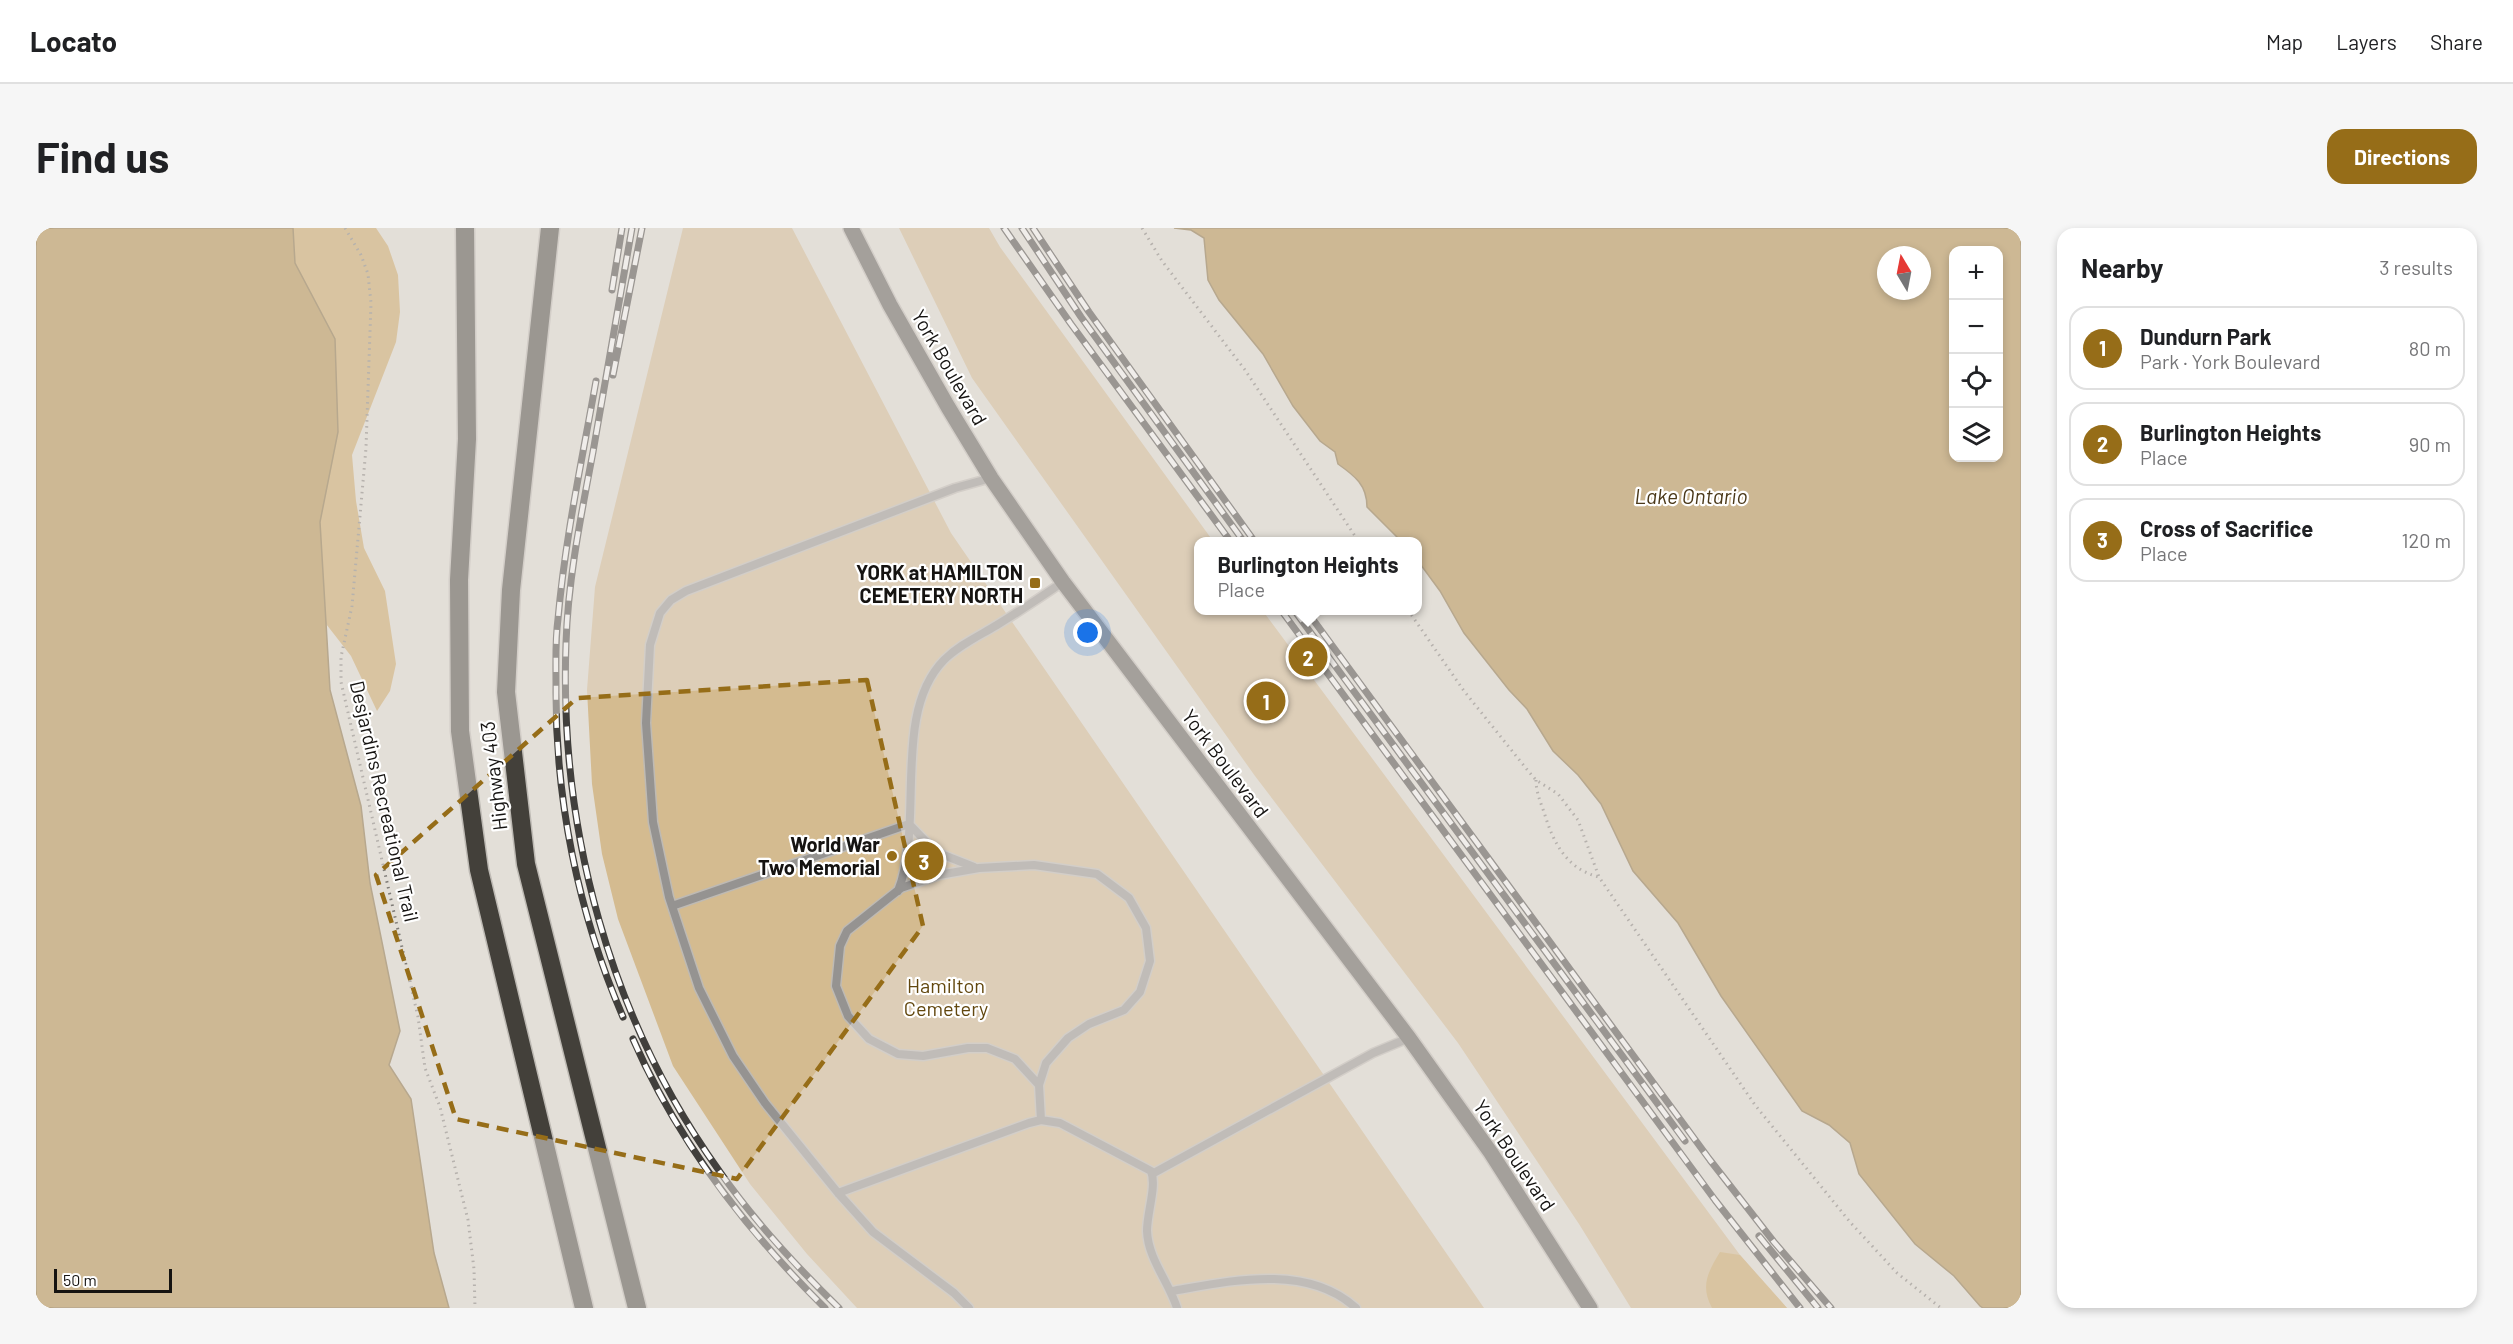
<!DOCTYPE html>
<meta charset="utf-8">
<style>
body{margin:0;font-family:Barlow,sans-serif;background:#f6f6f6;color:#202124}
.controls{position:absolute;right:18px;top:18px;display:grid;overflow:hidden;border-radius:12px;box-shadow:0 3px 9px #0003}
.controls button{width:54px;height:54px;display:grid;place-items:center;padding:0;border:0;border-bottom:2px solid #e0e0e0;background:#fff;color:#202124;font:30px sans-serif}
.compass{position:absolute;left:1841px;top:18px;width:54px;height:54px;border-radius:50%;background:#fff;box-shadow:0 3px 9px #0003;rotate:350deg}
.scale{position:absolute;left:18px;bottom:15px;width:118px;box-sizing:border-box;padding-left:6px;border:3px solid #151311;border-top:0;font-size:16px;line-height:21px;white-space:nowrap;color:#151311;-webkit-text-stroke:4px #fff;paint-order:stroke}
.you{position:absolute;left:1052px;top:405px;width:21px;height:21px;margin:-15px;border:4px solid #fff;border-radius:50%;background:#1a73e8;box-shadow:0 0 0 9px #1a73e833}
.badge{display:grid;place-items:center;width:39px;height:39px;border-radius:50%;background:#966d18;color:#fff;font-size:20px;font-weight:700}
.pin{position:absolute;translate:-50% -50%;border:3px solid #fff;box-shadow:0 2px 6px #0006}
.popup{position:absolute;left:1158px;top:309px;width:228px;height:78px;box-sizing:border-box;display:grid;place-content:center;border-radius:12px;background:#fff;filter:drop-shadow(0 2px 4px #0005);font-size:20px;white-space:nowrap;color:#757577}
.popup b{font-size:22px;color:#202124}
.popup::after{content:'';position:absolute;left:50%;top:100%;margin-left:-12px;border:12px solid transparent;border-top-color:#fff}
.list{margin:0;padding:0;list-style:none}
h2{display:flex;justify-content:space-between;align-items:center;height:78px;margin:0;padding:0 24px;font-size:26px}
h2 small{font-size:20px;font-weight:400;color:#757577}
.list li{display:grid;grid-template-columns:39px 1fr auto;gap:18px;align-items:center;box-sizing:border-box;height:84px;margin:0 12px 12px;padding:0 12px;border:2px solid #e0e0e0;border-radius:18px}
.list b{display:block;font-size:22px;white-space:nowrap}
.list p{margin:0;font-size:20px;white-space:nowrap;color:#757577}
.list em{font-size:20px;font-style:normal;color:#757577}
.icon{flex:none;width:33px;height:33px;fill:none;stroke:currentColor;stroke-width:2;stroke-linecap:round;stroke-linejoin:round}
.map{position:relative;flex:none;width:1985px;height:1080px;overflow:hidden;border-radius:18px}
header{display:flex;align-items:center;gap:36px;box-sizing:border-box;height:84px;padding:0 30px;background:#fff;border-bottom:2px solid #e0e0e0}
header strong{font-size:28px}
nav{display:flex;gap:33px;margin-inline-start:auto;font-size:21px}
.intro{display:flex;align-items:center;justify-content:space-between;box-sizing:border-box;height:144px;padding:0 36px}
h1{margin:0;font-size:42px}
.button{padding:15px 27px;border-radius:18px;background:#966d18;color:#fff;font-size:21px;font-weight:700}
main{display:flex;gap:36px;padding:0 36px}
aside{flex:1;background:#fff;border-radius:18px;box-shadow:0 3px 9px #0003}
.map>svg:first-child{display:block}
.green{fill:#d4bb90}
.forest{fill:#cda55d}
.water{fill:#b18a42;stroke:#826633;stroke-width:1.5;fill-rule:evenodd}
.lines{fill:none;stroke-linecap:round;stroke-linejoin:round}
.service-casing{stroke:#bebab4;stroke-width:11}
.primary-casing{stroke:#bebab4;stroke-width:18}
.motorway-casing{stroke:#bebab4;stroke-width:21}
.path{stroke:#7f7c78;stroke-width:3;stroke-dasharray:1.5 4.5;stroke-linecap:butt}
.service{stroke:#959391;stroke-width:8}
.primary{stroke:#585550;stroke-width:15}
.motorway{stroke:#43403a;stroke-width:18}
.rail-casing{stroke:#413f3c;stroke-width:7}
.rail{stroke:#fff;stroke-width:4.5;stroke-dasharray:14;stroke-linecap:butt}
.marked{fill:none;stroke:#966d18;stroke-width:4.5;stroke-dasharray:12 8;stroke-linejoin:round}
.poi-dot{fill:#966d18;stroke:#fff;stroke-width:2}
.labels{text-anchor:middle;dominant-baseline:central;stroke-width:4.5;stroke-linejoin:round;paint-order:stroke}
.street-label{font-size:20px;fill:#151311;stroke:#fff}
.poi-label{font-size:20px;font-weight:bold;fill:#151311;stroke:#fff;text-anchor:end}
.park-label{font-size:20px;fill:#62470e;stroke:#fff}
.water-label{font-size:21px;font-style:italic;fill:#4a3819;stroke:#fff}
</style>
<header>
<strong>Locato</strong>
<nav><a>Map</a><a>Layers</a><a>Share</a></nav>
</header>
<div class="intro"><h1>Find us</h1><a class="button">Directions</a></div>
<main>
<div class="map">
<svg width="1985" height="1080" viewBox="0 0 1985 1080">
<rect width="100%" height="100%" fill="#e3dfd8"/>
<path class="green" d="M647,0h109l159,305 533,775h-627l-50,-54 -57,-70 -77,-118 -55,-147 -16,-65 -10,-70 -5,-94 8,-103z
M863,0h90l11,19 213,294 -15,1v68l65,1 477,644 47,53h-156l-52,-84 -121,-181 -203,-267 -283,-398z"/>
<path class="forest" d="M250,0h90l12,18 10,29 2,37 -4,30 -44,113 4,46 8,47 21,43 11,73 -6,27 -13,20 -26,-55 -28,-36z
M1684,1024l20,3 47,53h-75c-12,-22 -4,-36 8,-56z"/>
<path class="water" d="M0,0h257l2,35 40,76 3,93 -18,90 10,168 31,116 9,77 30,148 -11,34 22,34 23,154 15,55h-413z
M1138,0h847v1080h-38l-3,-2 -26,-30 -39,-32 -56,-70 -9,-31 -21,-18 -27,-14 -81,-115 -43,-73 -45,-52 -32,-67 -23,-29 -25,-24 -26,-42 -18,-19 -45,-57 -24,-42 -22,-30v-19l-17,-1 -34,-34c0,-22 -12,-31 -29,-43l-3,-12 -15,-11 -27,-35 -30,-52 -44,-54 -11,-20 -4,-42 -13,-8zM1918,22h44v208h-44zM1850,27h36v36h-36z"/>
<g class="lines">
<g class="service-casing">
<path id="service" d="M873,596l27,28 38,15
M862,663c27,-68 -7,-177 46,-231 15,-15 35,-24 53,-35 23,-14 44,-28 66,-43
M636,678l237,-82
M1003,857l-24,-26 -28,-11h-19l-45,8 -25,-2 -29,-15 -21,-23 -12,-30 4,-40 7,-15 54,-43 38,-13 40,-7 55,-3 63,9 32,24 17,30 4,33 -10,31 -16,18 -35,14 -21,14 -22,25 -7,22 2,35
M1116,946l221,-121 36,-15
M802,965l191,-70 12,-3 19,3 91,48c6,15 -4,41 -4,60 1,28 22,51 30,77
M1136,1063c58,-10 135,-28 184,17
M933,1080l-15,-15 -81,-61 -35,-39 -73,-90 -32,-47 -34,-68 -30,-91 -16,-75 -7,-99 4,-78 10,-32 11,-13 15,-9 269,-103 36,-10"/>
</g>
<g class="primary-casing">
<path id="primary" d="M815,0l39,77 58,102 43,71 72,104 346,456 82,115 99,155"/>
</g>
<g class="motorway-casing">
<path id="motorway" d="M429,0l2,211 -8,141 1,151 19,139 105,438
M514,0l-39,362 -5,102 20,172 111,444"/>
</g>
<path class="path" d="M309,0l16,27 7,19 3,29 -5,145 -14,158 -11,51v25l77,335 7,51 15,39 28,113 6,49 1,39
M1106,0l20,33 83,109 114,172
M1372,382l56,81 65,81 7,8 22,14 20,26 21,57 156,228 95,117 47,51 44,35
M1500,552c0,11 4,21 8,32 9,30 22,57 55,65"/>
<use href="#service" class="service"/>
<use href="#primary" class="primary"/>
<use href="#motorway" class="motorway"/>
<g class="rail-casing">
<path id="rail" d="M596,0c-13,75 -26,150 -39,224 -12,64 -25,127 -27,191 -7,188 44,376 154,529 35,50 76,94 119,136
M968,0l67,96 160,218
M986,0l59,89 163,225
M997,0l56,84 166,230
M576,62l10,-62
M577,147l29,-147
M560,153c-14,79 -31,158 -38,238 -3,22 -2,45 -2,67 -1,113 22,227 67,331
M1245,382l434,590 85,108
M1258,382l391,531
M1270,382l404,550 64,82 57,66
M597,811c45,103 112,190 192,269
M1723,1008l59,72"/>
</g>
<use href="#rail" class="rail"/>
</g>
<path d="M0 0H1985V1080H0ZM831,452l56,246 -186,253 -281,-60 -80,-244 201,-177z" fill="#e3dfd8" fill-opacity=".55" fill-rule="evenodd"/>
<path class="marked" d="M831,452l56,246 -186,253 -281,-60 -80,-244 201,-177z"/>
<g class="poi-dot">
<rect x="993" y="349" width="12" height="12" rx="3"/>
<circle cx="856" cy="628" r="6"/>
</g>
<g class="labels">
<g class="street-label">
<text transform="translate(914 139) rotate(60)">York Boulevard</text>
<text transform="translate(1190 535) rotate(53)">York Boulevard</text>
<text transform="translate(457 548) rotate(-97)">Highway 403</text>
<text transform="translate(349 573) rotate(77)">Desjardins Recreational Trail</text>
<text transform="translate(1479 927) rotate(56)">York Boulevard</text>
</g>
<g class="poi-label">
<text x="987" y="344">YORK at HAMILTON<tspan x="987" dy="23">CEMETERY NORTH</tspan></text>
<text x="844" y="616">World War<tspan x="844" dy="23">Two Memorial</tspan></text>
</g>
<g class="park-label">
<text x="910" y="757">Hamilton<tspan x="910" dy="23">Cemetery</tspan></text>
</g>
<g class="water-label">
<text x="1655" y="267">Lake Ontario</text>
</g>
</g>
</svg>
<div class="controls">
<button>+</button>
<button>−</button>
<button><svg class="icon" aria-label="locate" viewBox="0 0 24 24"><circle cx="12" cy="12" r="6"/><path d="M12 2v4M12 18v4M2 12h4M18 12h4"/></svg></button>
<button><svg class="icon" aria-label="layers" viewBox="0 0 24 24"><path d="M12 4l9 5-9 5-9-5zM3 14l9 5 9-5"/></svg></button>
</div>
<svg class="compass" viewBox="-18 -18 36 36"><path d="M0-13l5 13h-10z" fill="#e53935"/><path d="M0 13l5-13h-10z" fill="#757577"/></svg>
<div class="scale">50 m</div>
<div class="you"></div>
<div class="pin badge" style="left:1230px;top:473px">1</div>
<div class="pin badge" style="left:1272px;top:429px">2</div>
<div class="popup"><b>Burlington Heights</b>Place</div>
<div class="pin badge" style="left:888px;top:633px">3</div>
</div>
<aside>
<h2>Nearby<small>3 results</small></h2>
<ul class="list">
<li><span class="badge">1</span><div><b>Dundurn Park</b><p>Park · York Boulevard</p></div><em>80 m</em></li>
<li><span class="badge">2</span><div><b>Burlington Heights</b><p>Place</p></div><em>90 m</em></li>
<li><span class="badge">3</span><div><b>Cross of Sacrifice</b><p>Place</p></div><em>120 m</em></li>
</ul>
</aside>
</main>
